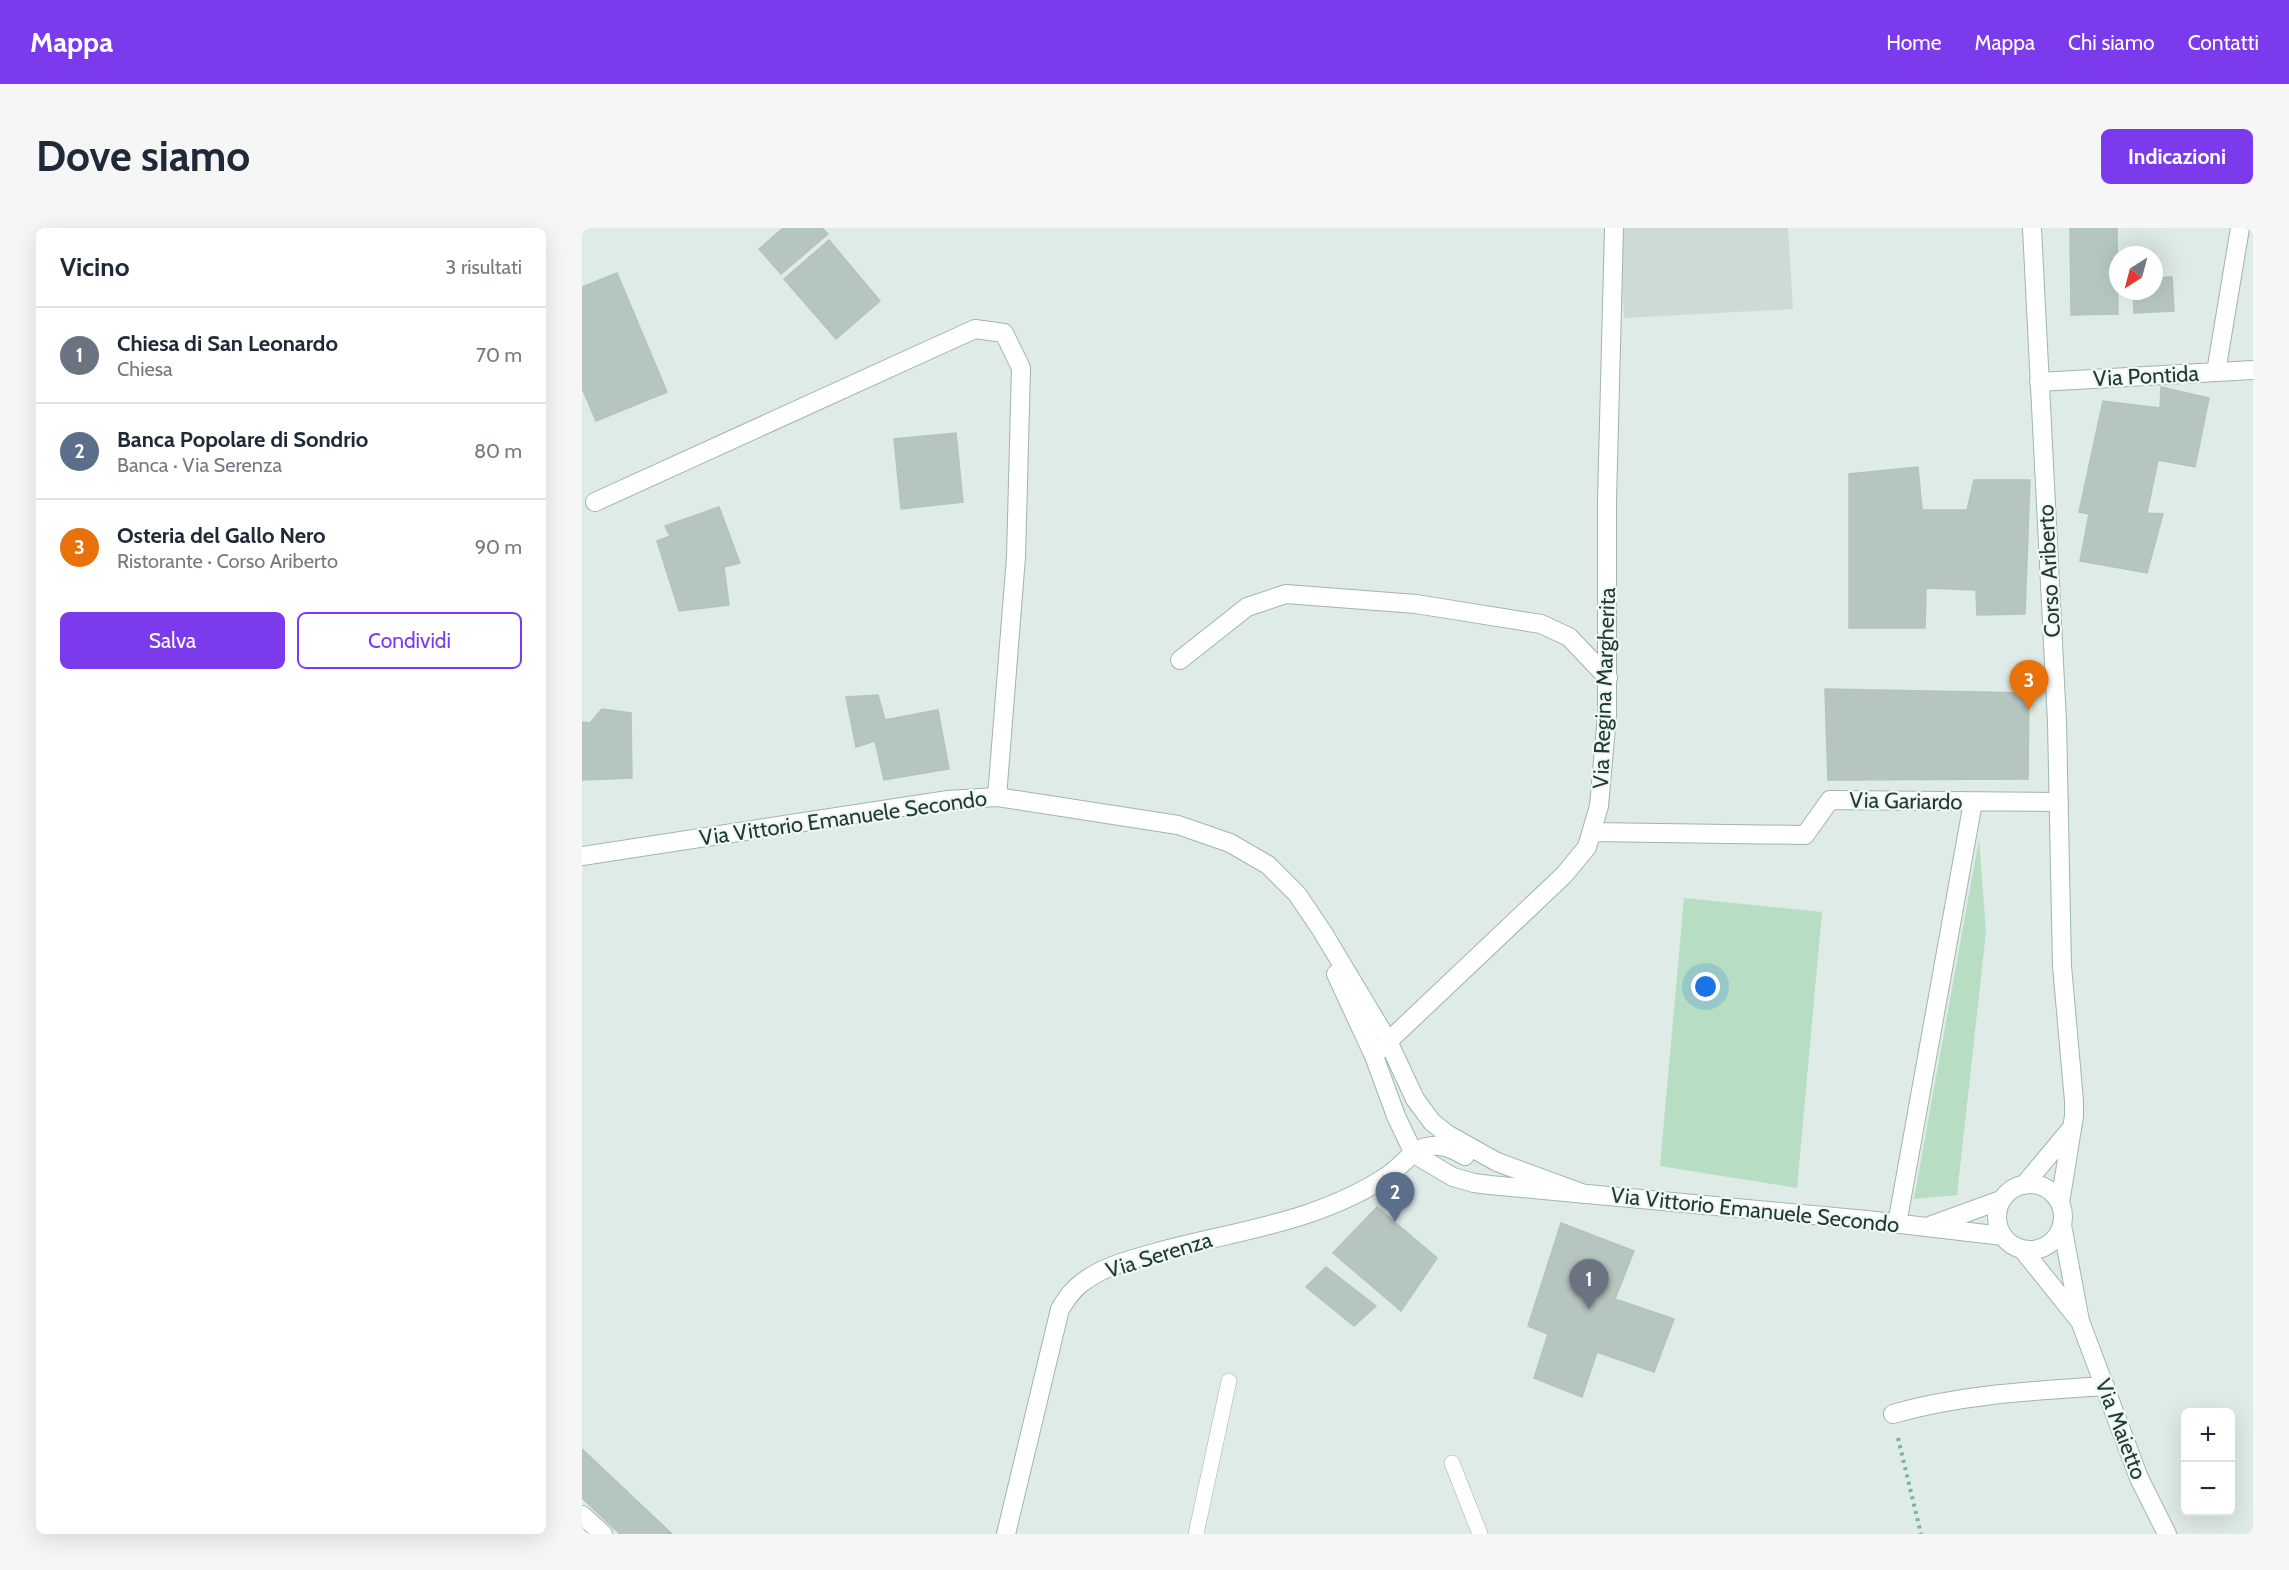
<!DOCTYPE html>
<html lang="it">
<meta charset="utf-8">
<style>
body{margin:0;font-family:Cabin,sans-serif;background:#f6f6f7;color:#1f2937}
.controls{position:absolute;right:18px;bottom:18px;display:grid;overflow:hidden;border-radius:9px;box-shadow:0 6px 24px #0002}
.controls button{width:54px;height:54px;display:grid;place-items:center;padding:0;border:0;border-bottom:2px solid #e0e1e3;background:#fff;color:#1f2937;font:30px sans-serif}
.compass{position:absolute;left:1527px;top:18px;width:54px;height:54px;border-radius:50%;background:#fff;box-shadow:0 6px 24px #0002;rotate:216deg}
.you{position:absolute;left:1124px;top:759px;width:21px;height:21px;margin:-15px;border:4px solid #fff;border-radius:50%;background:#1a73e8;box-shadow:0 0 0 9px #1a73e833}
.badge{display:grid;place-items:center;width:39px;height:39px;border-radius:50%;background:#7c3aed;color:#fff;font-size:20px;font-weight:700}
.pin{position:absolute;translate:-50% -50px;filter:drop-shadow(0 2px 3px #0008)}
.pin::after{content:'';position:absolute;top:32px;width:21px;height:18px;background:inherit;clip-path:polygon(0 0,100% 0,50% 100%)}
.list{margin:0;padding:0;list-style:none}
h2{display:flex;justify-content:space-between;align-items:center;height:78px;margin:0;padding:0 24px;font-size:26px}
h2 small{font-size:20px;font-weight:400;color:#747a83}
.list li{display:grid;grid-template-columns:39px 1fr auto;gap:18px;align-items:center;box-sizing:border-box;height:96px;padding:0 24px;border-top:2px solid #e0e1e3}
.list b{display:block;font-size:22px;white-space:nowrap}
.list p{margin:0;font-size:20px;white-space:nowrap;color:#747a83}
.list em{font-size:20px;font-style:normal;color:#747a83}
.actions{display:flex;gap:12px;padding:18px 24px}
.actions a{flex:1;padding:14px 0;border:2px solid #7c3aed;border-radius:9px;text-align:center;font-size:21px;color:#7c3aed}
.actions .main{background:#7c3aed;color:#fff}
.map{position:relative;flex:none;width:1671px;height:1306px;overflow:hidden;border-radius:9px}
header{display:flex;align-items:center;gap:36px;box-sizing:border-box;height:84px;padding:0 30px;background:#7c3aed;color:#fff}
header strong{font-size:28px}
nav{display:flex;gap:33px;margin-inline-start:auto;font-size:21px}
.intro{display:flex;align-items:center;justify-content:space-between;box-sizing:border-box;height:144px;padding:0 36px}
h1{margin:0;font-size:42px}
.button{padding:15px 27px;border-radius:9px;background:#7c3aed;color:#fff;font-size:21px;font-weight:700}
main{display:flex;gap:36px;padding:0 36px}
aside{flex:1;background:#fff;border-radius:9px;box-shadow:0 6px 24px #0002}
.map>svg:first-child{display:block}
.built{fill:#cddbd5}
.green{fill:#b7ddc2}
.building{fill:#b5c6bf;stroke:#b2c5bd;stroke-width:1.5}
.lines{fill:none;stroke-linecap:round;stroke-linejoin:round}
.lane-casing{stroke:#a2b3ad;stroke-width:16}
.street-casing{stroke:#a2b3ad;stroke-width:20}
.secondary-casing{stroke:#9eb7af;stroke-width:20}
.path{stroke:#7eb0a2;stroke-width:4;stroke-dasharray:3 4.5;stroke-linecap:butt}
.lane{stroke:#fff;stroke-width:15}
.street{stroke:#fff;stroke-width:18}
.secondary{stroke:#fff;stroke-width:18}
.labels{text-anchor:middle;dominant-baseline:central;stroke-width:4.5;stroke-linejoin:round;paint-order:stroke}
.street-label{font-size:22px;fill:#203c35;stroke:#f0f8f4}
</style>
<header>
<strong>Mappa</strong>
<nav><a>Home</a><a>Mappa</a><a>Chi siamo</a><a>Contatti</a></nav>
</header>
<div class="intro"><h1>Dove siamo</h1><a class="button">Indicazioni</a></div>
<main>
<aside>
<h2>Vicino<small>3 risultati</small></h2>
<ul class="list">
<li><span class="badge" style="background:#6b7280">1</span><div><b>Chiesa di San Leonardo</b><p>Chiesa</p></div><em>70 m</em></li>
<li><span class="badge" style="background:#5c6f8a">2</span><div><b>Banca Popolare di Sondrio</b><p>Banca · Via Serenza</p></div><em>80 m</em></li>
<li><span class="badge" style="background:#e8710a">3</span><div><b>Osteria del Gallo Nero</b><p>Ristorante · Corso Ariberto</p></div><em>90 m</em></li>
</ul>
<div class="actions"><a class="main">Salva</a><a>Condividi</a></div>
</aside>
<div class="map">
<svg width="1671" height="1306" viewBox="0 0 1671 1306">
<rect width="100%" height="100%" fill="#dfebe6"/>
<path class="built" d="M1037,0h169l5,81 -169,9z"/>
<path class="green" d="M1397,611l7,93 -29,263 -43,4z
M1102,670l138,14 -25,276 -137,-22z"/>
<path class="building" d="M201,0h39l6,6 -47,40 -22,-25z
M1488,0h47l1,86 -47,1z
M247,12l51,61 -44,38 -52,-60z
M35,45l50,119 -71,29 -14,-33v-101z
M1590,49l2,34 -40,2 -1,-22h21v-13z
M1579,159l48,11 -14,69 -37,-7 -11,53 16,1 -16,59 -67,-12 9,-47 -10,-2 24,-111 57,7z
M374,205l7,69 -62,7 -7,-70z
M1336,239l4,43h45l7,-30h56l-5,134 -48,1 -1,-25 -50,-2 -1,40h-76v-154z
M137,279l21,56 -16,4 5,38 -50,6 -22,-70 13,-5 -5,-10z
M1243,461l204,4 -1,86 -200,1z
M296,467l7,25 53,-10 11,59 -65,11 -9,-39 -19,6 -10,-50z
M20,481l29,4 1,65 -50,2v-58l8,1z
M795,979l60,51 -36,53 -68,-58z
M979,995l73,28 -19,48 59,20 -20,53 -57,-20 -15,45 -48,-19 14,-44 -20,-8z
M744,1039l50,39 -22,20 -48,-39z
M0,1221l90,85h-52l-38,-36z"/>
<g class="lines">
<g class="lane-casing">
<path id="lane" d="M870,1235l28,71
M614,1306l33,-153"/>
</g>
<g class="street-casing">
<path id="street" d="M1634,144l24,-144
M1457,154l214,-12
M13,274l380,-173 29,4 17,35 -5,189 -19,240
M598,432l67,-53 39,-13 130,10 125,20 28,13 39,41
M1010,604l213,3 25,-35 229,2
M795,824l187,-177 23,-28 12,-41 8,-91v-214l7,-273
M1315,996l76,-422
M1311,1186c68,-20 141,-23 212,-28
M0,1287l21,19"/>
</g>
<g class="secondary-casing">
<path id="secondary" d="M1450,0l25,494 5,244 12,135v15l-14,87
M0,628l366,-56 49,-3 181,28 52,18 38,22 29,29 25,37 66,110 27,58 17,23 15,12 50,28 87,32
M754,746l38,82 22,60 18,38 39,23 21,6 16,2 377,35 136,16
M1415 989a33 33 0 1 1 66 0a33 33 0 1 1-66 0Z
M1442,957l46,-55
M1350,997l69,-25
M1480,997l18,96 59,157 28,56
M1440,1021l57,71
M424,1306l54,-225c7,-11 13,-20 23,-27 21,-16 47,-22 71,-29 50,-14 101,-22 150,-38 30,-10 60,-23 86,-41 12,-9 22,-23 36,-27 15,-4 27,2 39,9"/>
</g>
<path class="path" d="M1316,1210l23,96"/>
<use href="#lane" class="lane"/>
<use href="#street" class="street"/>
<use href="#secondary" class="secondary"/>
</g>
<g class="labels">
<g class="street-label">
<text transform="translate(1564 148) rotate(-3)">Via Pontida</text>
<text transform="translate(1467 343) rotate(-93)">Corso Ariberto</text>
<text transform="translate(1022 460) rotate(-88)">Via Regina Margherita</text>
<text transform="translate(1324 573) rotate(1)">Via Gariardo</text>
<text transform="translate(261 590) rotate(-8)">Via Vittorio Emanuele Secondo</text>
<text transform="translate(1173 982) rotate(6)">Via Vittorio Emanuele Secondo</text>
<text transform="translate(577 1027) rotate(-17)">Via Serenza</text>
<text transform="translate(1539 1201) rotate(69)">Via Maietto</text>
</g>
</g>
</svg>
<div class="controls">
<button>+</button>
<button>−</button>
</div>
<svg class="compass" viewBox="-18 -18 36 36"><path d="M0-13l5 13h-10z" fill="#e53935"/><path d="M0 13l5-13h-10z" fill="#747a83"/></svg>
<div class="you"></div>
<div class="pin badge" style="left:1007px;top:1081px;background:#6b7280">1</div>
<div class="pin badge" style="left:813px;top:994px;background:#5c6f8a">2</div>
<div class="pin badge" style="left:1447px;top:482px;background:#e8710a">3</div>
</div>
</main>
